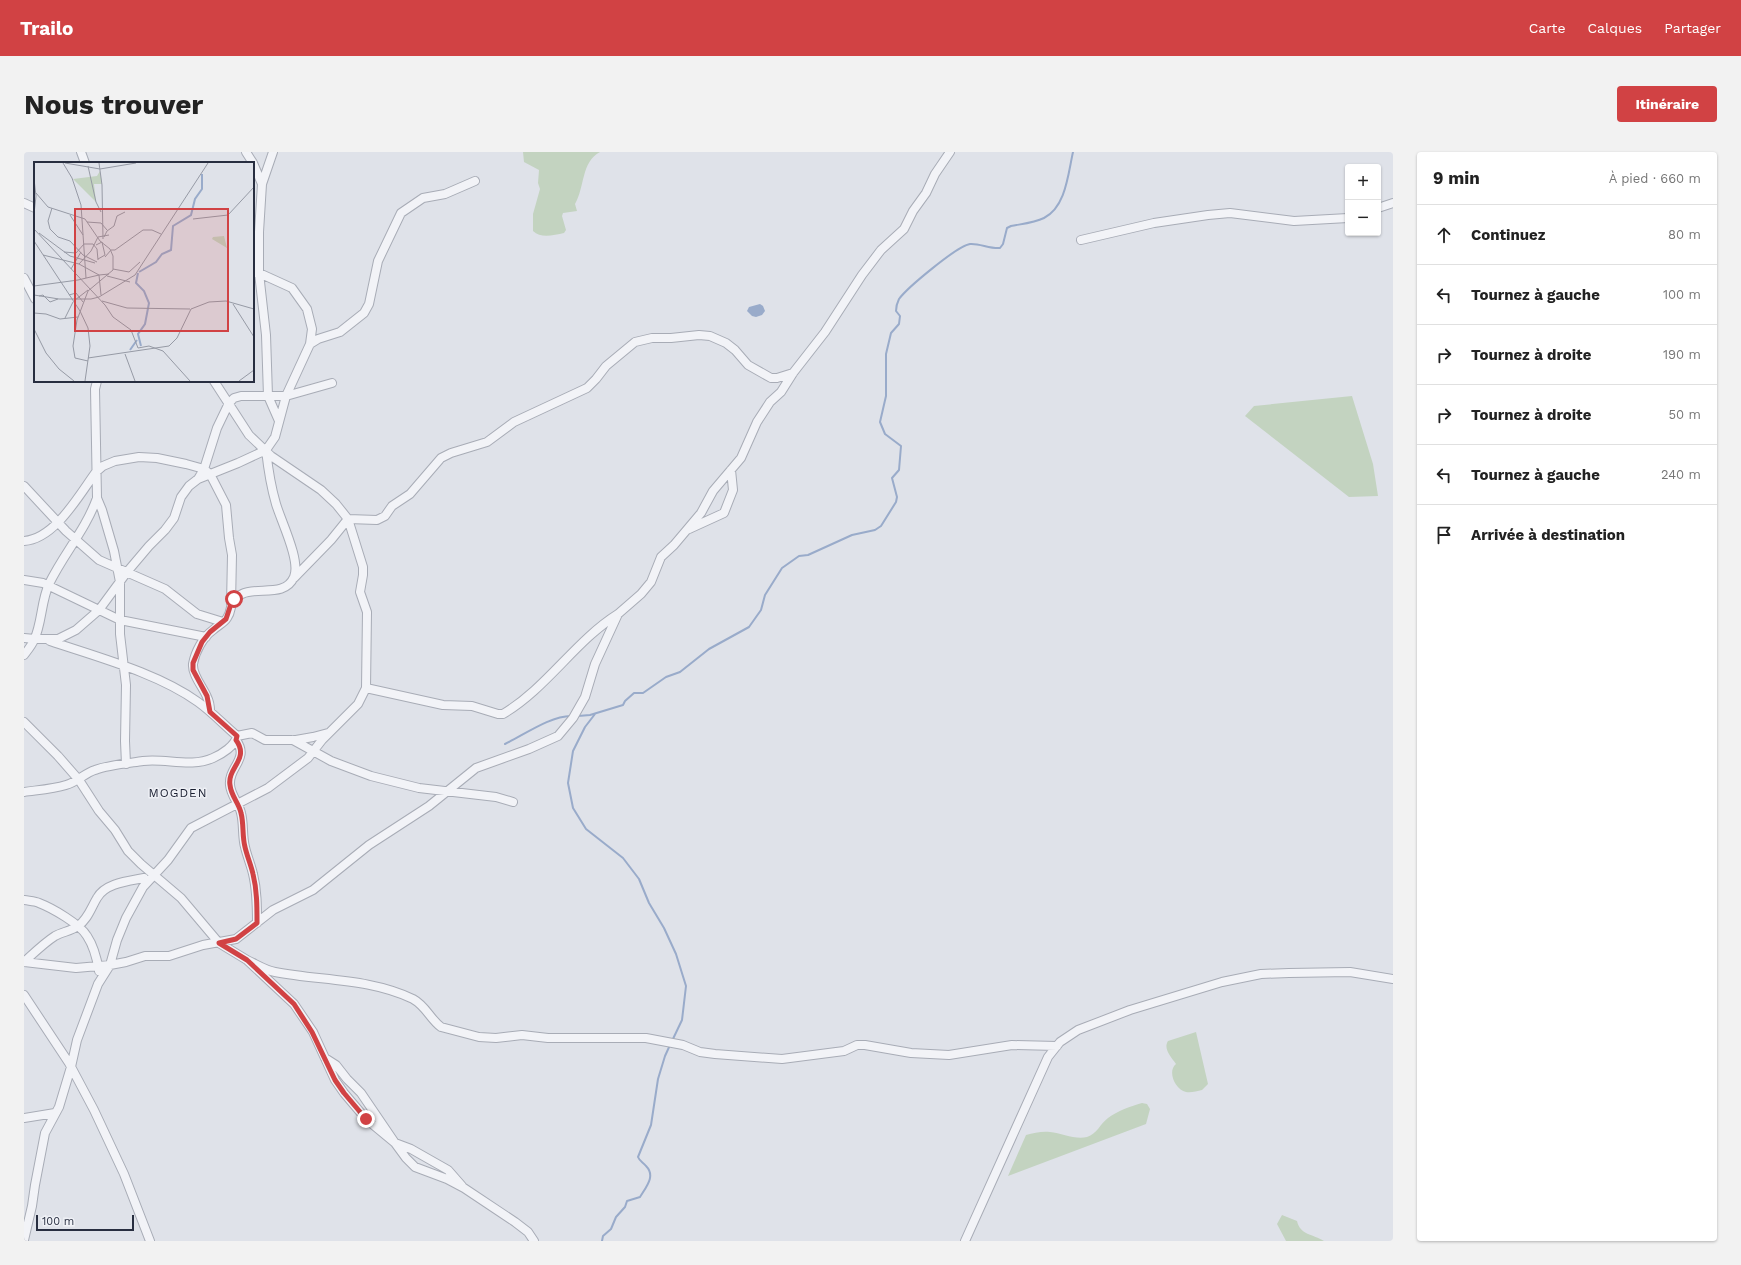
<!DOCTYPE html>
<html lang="fr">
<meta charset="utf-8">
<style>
body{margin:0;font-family:"Work Sans",sans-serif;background:#f2f2f2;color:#222}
.controls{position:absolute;right:12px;top:12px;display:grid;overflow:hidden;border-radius:4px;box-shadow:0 1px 3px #0004}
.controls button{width:36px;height:36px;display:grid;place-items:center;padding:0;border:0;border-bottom:1px solid #e0e0e0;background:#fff;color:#222;font:20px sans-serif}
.scale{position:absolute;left:12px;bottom:10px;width:98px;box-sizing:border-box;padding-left:4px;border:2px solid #282e40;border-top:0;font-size:11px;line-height:14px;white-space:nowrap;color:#282e40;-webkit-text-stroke:3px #eff1f6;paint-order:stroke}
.stop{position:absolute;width:12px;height:12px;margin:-9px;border:3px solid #d14244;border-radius:50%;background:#fff}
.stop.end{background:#d14244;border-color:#fff;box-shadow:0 1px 4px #0008}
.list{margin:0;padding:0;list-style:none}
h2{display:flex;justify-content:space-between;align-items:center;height:52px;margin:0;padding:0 16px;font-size:17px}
h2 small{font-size:13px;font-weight:400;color:#767676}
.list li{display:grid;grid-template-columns:26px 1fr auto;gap:12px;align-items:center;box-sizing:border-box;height:60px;padding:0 16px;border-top:1px solid #e0e0e0}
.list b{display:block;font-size:15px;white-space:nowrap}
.list em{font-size:13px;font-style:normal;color:#767676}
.icon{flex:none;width:22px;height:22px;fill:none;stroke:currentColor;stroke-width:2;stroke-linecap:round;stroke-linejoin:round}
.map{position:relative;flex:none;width:1369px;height:1089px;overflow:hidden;border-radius:4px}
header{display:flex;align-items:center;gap:24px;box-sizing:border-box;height:56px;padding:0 20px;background:#d14244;color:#fff}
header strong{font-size:19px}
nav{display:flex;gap:22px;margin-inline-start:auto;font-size:14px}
.intro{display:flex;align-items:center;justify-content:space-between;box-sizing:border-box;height:96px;padding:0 24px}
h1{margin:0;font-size:28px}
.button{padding:10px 18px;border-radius:4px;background:#d14244;color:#fff;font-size:14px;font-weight:700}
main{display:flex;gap:24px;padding:0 24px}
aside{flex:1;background:#fff;border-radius:4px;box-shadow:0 1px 3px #0004}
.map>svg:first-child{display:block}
.green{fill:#c3d3c0}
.water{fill:#99abca}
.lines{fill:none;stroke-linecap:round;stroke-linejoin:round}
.stream{stroke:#99abca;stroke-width:2}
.minor-casing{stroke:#a8acb6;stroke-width:10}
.minor{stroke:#f2f3f7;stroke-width:8}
.route{stroke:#d14244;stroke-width:5}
.labels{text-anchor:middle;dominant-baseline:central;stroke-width:3;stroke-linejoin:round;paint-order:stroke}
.quarter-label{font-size:12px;letter-spacing:1px;fill:#1a1f31;stroke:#eff1f6}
.inset-river{fill:none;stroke:#99abca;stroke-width:2}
.inset-road{fill:none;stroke:#969aa5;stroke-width:1}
.view{fill:#d14244;fill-opacity:0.15;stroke:#d14244;stroke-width:2}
.inset-edge{fill:none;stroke:#282e40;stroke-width:2}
</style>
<header>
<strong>Trailo</strong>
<nav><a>Carte</a><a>Calques</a><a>Partager</a></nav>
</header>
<div class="intro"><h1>Nous trouver</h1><a class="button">Itinéraire</a></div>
<main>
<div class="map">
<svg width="1369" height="1089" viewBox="0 0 1369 1089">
<rect width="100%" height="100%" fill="#dfe2e9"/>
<path class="green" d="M499,0h77c-19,10 -15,35 -25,52l2,7 -14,2 -1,3 4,14 -2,3c-10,2 -23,6 -31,-2v-17l7,-25 -2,-6 1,-13 -15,-8z
M1328,244l21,68 5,32 -29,1 -104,-81 9,-10z
M1172,880l12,52 -6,6c-5,1 -11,3 -16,2 -11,-2 -19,-21 -10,-28 -5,-7 -13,-15 -8,-23z
M1118,951l5,1 3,5 -4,15 -138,52 18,-41c8,-2 16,-4 24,-3 12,1 25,8 37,5 10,-3 13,-13 21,-19 9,-7 23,-12 34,-15z
M1258,1063l15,6c3,14 16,13 27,20h-38l-9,-17z"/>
<path class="water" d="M736,152l3,2 2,5 -3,4 -6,2 -4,-1 -5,-5 2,-4z"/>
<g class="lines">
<path class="stream" d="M571,562l-10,13 -12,24 -5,32 5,25 13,21 37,29 16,21 10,24 15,25 12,26 10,32 -4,34 -10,21
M554,564l12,-1 33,-10 2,-4 9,-8h9l23,-16 14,-5 29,-23 40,-22 12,-17 4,-15 17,-27 17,-12 9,-1 44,-20 23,-5 6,-4 15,-24 1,-5 -5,-19 7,-8 2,-24 -16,-12 -5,-12 6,-26v-42l5,-21 8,-9 1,-8 -4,-5c0,-4 1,-8 3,-12 8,-11 58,-53 71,-55 9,-1 20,5 30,4l3,-4 4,-16 4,-2c10,-2 23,-3 33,-8 22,-11 24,-44 29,-66
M481,592c19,-9 45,-28 66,-28
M578,1089l1,-5 8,-7 5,-12 9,-10 2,-6 13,-4c6,-10 16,-21 6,-31 -3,-4 -6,-4 -8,-9l13,-32 7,-46 7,-23 5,-11"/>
<g class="minor-casing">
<path id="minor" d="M57,0l4,11
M222,0l7,11
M249,0l-11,32 -3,48v41l7,62 2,61 11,25
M229,11l9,21
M0,51l11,5
M1354,56l15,-5
M1057,88l73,-17 54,-8 22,-2 64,8 54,-3
M229,121h6l33,15 15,21 5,20 -2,15 -24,52 -11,41 -9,13
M0,126l11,21
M286,192l8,-5 22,-7 24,-19 5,-9 9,-43 23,-48 22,-15 22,-4 30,-13
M73,229l-2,8 2,109 5,12 12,41 6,31v52l6,51 -1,56 1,23
M174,327l40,-16 28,-13c2,18 5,37 10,54 5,17 25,57 18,73 -9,21 -37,9 -52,17 -15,7 -8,14 -15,24 -3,5 -10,8 -14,12 -10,7 -18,22 -20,34 -1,11 10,23 14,33 2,4 3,9 3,14
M0,334l42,45 33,29 66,29 32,25 26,8
M665,377l35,-16 9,-23 -2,-20
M0,389c31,-2 55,-46 72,-69l7,-6 12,-5 24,-4 18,1 29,6 18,5 6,5 16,31 3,33 3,17 -1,49
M270,426l37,-38 17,-21 29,1 8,-4 7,-10 18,-12 31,-36 10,-5 36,-11 27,-20 73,-34 9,-9 10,-13 29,-24 17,-4h19l28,-3 11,1 16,7 9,7 13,15 23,13h6l16,-5
M0,428l19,3 77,37 86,17
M0,486l11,1h23l18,-9 23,-20 28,-38 22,-26 16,-16 9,-12 7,-21 8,-11 9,-7 6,-10 13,-41 12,-25 5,-5 7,-2h45l46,-13
M26,489c47,16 108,32 148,61 14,10 26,23 39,34l15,-3 13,7h31l17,-3 15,-4
M0,503c3,-4 8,-10 10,-15 8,-16 7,-39 15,-56 15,-31 36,-53 48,-86
M342,536l77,17 29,1 26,8h5c44,-26 72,-73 115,-100
M0,570l34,34 21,24 20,31 16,19 13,21 13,13 40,34 38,45 28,17 47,44 19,28 22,48 9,13 22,26 29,24 11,15 9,9 32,12 17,9 51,34 13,10 6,9
M212,588c14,19 -8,27 -6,45 1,11 9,18 11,28 3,11 1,23 4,34 2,9 6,18 8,27 4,16 4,32 4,49
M269,588l38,21 40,15 48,12 77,9 17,5
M0,640c14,-2 29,-3 42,-7 11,-3 19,-12 29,-15 13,-5 35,-7 48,-9 23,-3 48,7 70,-3 9,-4 22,-12 24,-22
M0,748c5,1 11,1 15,3 13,5 41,21 48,33 6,9 10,23 12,35
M223,808c9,4 18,10 28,12 46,9 94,6 138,27 13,7 17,20 28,28l38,10 17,1 26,-3 26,3h98l37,7 17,7 15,2 67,5 62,-8 13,-6h8l46,8 38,2 63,-10 45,1
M0,810l52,6 34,-3 16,-3 19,-6h24l34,-11 33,-6 37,-29 40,-20 56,-45 60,-39 47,-38 53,-19 29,-13 15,-18 12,-21 10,-33 23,-50 23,-20 10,-12 10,-25 13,-12 27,-32 12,-22 28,-33 16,-36 13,-20 11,-10 12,-19 32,-41 37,-57 19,-25 23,-21 9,-18 13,-18 9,-19 15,-22
M0,810c10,-9 20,-19 31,-26 7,-4 16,-5 23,-10 10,-7 13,-18 19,-28 8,-15 32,-17 47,-20
M0,843l45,68 25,47 30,64 26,67
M301,906l11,7 11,14 14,14 34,50 16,6 37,21 14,16
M0,966l31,-5
M0,1088l8,-34 3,-21 10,-52 14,-26 12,-40 6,-27 21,-56 12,-19 7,-25 9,-22 17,-31 25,-27 23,-32 77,-40 40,-30 14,-18 36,-36 8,-16 1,-76 -7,-20 3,-17v-8l-15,-48 -12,-15 -15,-14 -50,-34 -22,-21 -35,-54
M941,1089l83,-184 12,-15 18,-12 52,-20 92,-28 39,-8 28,-1 61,-1 43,7"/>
</g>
<use href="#minor" class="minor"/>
</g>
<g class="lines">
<path class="route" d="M210,447l-3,5 -5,15 -16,13 -8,10 -9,21v7l14,26 3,16 27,24 -1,4c14,19 -9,28 -6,45 1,11 9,18 11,28 3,11 1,23 4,34 2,9 6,18 8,27 4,16 4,32 4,49l-21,16 -17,4 28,17 47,44 18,28 23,48 9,13 22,26"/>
</g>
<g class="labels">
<g class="quarter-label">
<text x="154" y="641">MOGDEN</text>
</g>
</g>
<g transform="translate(10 10)">
<rect width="220" height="220" fill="#dfe2e9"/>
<path d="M66,9l2,13h-8l2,18 -23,-23 24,-3zM190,74l3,12 -15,-9 1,-2z" fill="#c3d3c0"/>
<path class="inset-river" d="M105,110l17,-10 6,-8 9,-4 2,-24 18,-11 4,-16 7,-10v-15M104,111l-2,10 8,8 5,12 -4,21 -7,10 3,12M96,188l7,-10"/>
<path class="inset-road" d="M29,1l9,15 9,27 5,73M31,1l35,6 36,-6M65,1l3,22 1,54M54,4l8,36 5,10M0,17l2,17 -2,18M2,31l12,14 37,12 15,22 10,8 3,7v14l-25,21 -11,29 -4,26 2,12 13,3M18,46l-4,13 2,8 8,8 12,4 13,14 14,7M36,53l13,20M159,57l35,-4 26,-28M53,60l14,1 6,7M0,67l71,76 8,12 18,13 7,18 11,-2 14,5 27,30M5,71l31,23 25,7M70,75l3,-6 7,-5 3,-10 8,-4M0,79l46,70 8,17 2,18 -5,35M62,83l6,-3 3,13 -7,4M30,90l12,1 8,-9h9l4,5 1,11M9,93l36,9 12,-13 7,-14 11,-2M71,95l6,-7h4l28,-20h9l9,4M45,102l20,11 10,-1M37,107l10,-17M79,107l16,3 11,-10M65,113l2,20M73,114l23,6M0,124l44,-6 21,-5M0,133l25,4h32l8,-2 36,-22 73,-112M35,133l7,-2 7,9M5,134l4,-1 7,7 8,-3M41,138l13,-10M68,139l25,7 63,1M199,142l21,33M0,151l12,1 14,5 18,-2M31,156l8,-16M0,167l12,24 13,16 15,12M91,192l10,27M54,196l81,-12 8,-8 14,-29 18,-7 17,-1 28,8M205,219l15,-11"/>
<path class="view" d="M41,47h153v122h-153z"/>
<rect width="220" height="220" class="inset-edge"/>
</g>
</svg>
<div class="controls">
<button>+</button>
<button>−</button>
</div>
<div class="scale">100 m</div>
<div class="stop" style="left:210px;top:447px"></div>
<div class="stop end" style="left:342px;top:967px"></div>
</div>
<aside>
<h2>9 min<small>À pied · 660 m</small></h2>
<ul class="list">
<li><svg class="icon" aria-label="ahead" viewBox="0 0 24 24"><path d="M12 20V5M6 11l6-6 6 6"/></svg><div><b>Continuez</b></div><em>80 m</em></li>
<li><svg class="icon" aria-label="left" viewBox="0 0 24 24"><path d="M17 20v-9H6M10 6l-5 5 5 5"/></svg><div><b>Tournez à gauche</b></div><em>100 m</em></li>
<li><svg class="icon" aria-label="right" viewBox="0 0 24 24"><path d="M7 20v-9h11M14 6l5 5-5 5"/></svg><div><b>Tournez à droite</b></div><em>190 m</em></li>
<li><svg class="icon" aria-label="right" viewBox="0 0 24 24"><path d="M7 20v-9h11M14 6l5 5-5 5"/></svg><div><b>Tournez à droite</b></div><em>50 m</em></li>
<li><svg class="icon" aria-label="left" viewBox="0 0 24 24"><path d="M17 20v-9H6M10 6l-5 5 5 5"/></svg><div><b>Tournez à gauche</b></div><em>240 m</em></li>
<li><svg class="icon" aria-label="arrive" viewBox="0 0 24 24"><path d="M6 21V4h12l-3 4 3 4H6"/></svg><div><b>Arrivée à destination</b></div></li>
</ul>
</aside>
</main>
